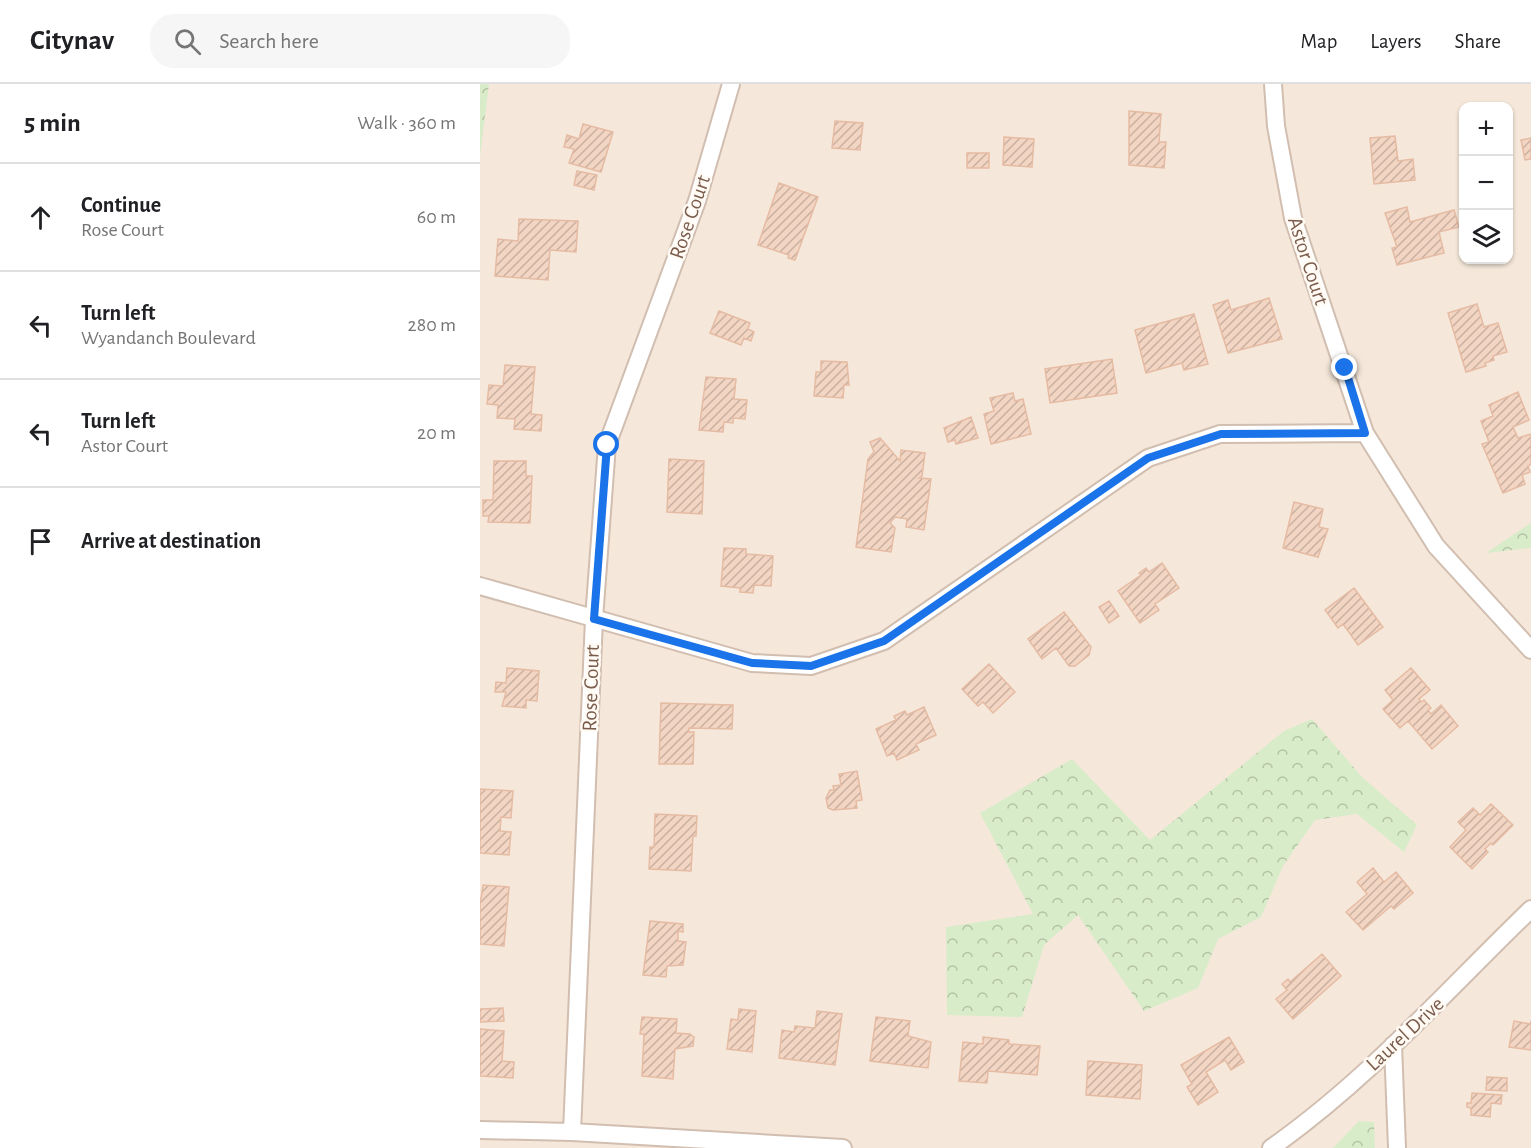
<!DOCTYPE html>
<meta charset="utf-8">
<style>
body{margin:0;font-family:"Alegreya Sans",sans-serif;background:#f6f6f6;color:#202124}
.controls{position:absolute;right:18px;top:18px;display:grid;overflow:hidden;border-radius:12px;box-shadow:0 2px 4px #0004}
.controls button{width:54px;height:54px;display:grid;place-items:center;padding:0;border:0;border-bottom:2px solid #e0e0e0;background:#fff;color:#202124;font:30px sans-serif}
.stop{position:absolute;width:18px;height:18px;margin:-14px;border:4px solid #1a73e8;border-radius:50%;background:#fff}
.stop.end{background:#1a73e8;border-color:#fff;box-shadow:0 2px 6px #0008}
.list{margin:0;padding:0;list-style:none}
h2{display:flex;justify-content:space-between;align-items:center;height:78px;margin:0;padding:0 24px;font-size:26px}
h2 small{font-size:20px;font-weight:400;color:#757577}
.list li{display:grid;grid-template-columns:39px 1fr auto;gap:18px;align-items:center;box-sizing:border-box;height:108px;padding:0 24px;border-top:2px solid #e0e0e0}
.list b{display:block;font-size:22px;white-space:nowrap}
.list p{margin:0;font-size:20px;white-space:nowrap;color:#757577}
.list em{font-size:20px;font-style:normal;color:#757577}
.icon{flex:none;width:33px;height:33px;fill:none;stroke:currentColor;stroke-width:2;stroke-linecap:round;stroke-linejoin:round}
.map{position:relative;flex:none;width:1051px;height:1064px;overflow:hidden}
header{display:flex;align-items:center;gap:36px;box-sizing:border-box;height:84px;padding:0 30px;background:#fff;border-bottom:2px solid #e0e0e0}
header strong{font-size:28px}
nav{display:flex;gap:33px;margin-inline-start:auto;font-size:21px}
.search{width:420px;height:54px;background:#f6f6f6;display:flex;align-items:center;gap:15px;box-sizing:border-box;padding:0 21px;border-radius:24px;color:#757577;font-size:22px}
main{display:flex}
aside{flex:1;background:#fff}
.map>svg:first-child{display:block}
.residential{fill:#f5e8da;fill-rule:evenodd}
.forest{fill:url(#forest-crowns)}
.building{fill:url(#building-hatch);stroke:#e6bba3;stroke-width:1.5}
.lines{fill:none;stroke-linecap:round;stroke-linejoin:round}
.street-casing{stroke:#d1beb0;stroke-width:20}
.street{stroke:#fff;stroke-width:16}
.route{stroke:#1a73e8;stroke-width:8}
.labels{text-anchor:middle;dominant-baseline:central;stroke-width:5;stroke-linejoin:round;paint-order:stroke}
.street-label{font-size:21px;fill:#7a5c4d;stroke:#fffaf3}
</style>
<header>
<strong>Citynav</strong>
<div class="search"><svg class="icon" aria-label="search" viewBox="0 0 24 24"><circle cx="10" cy="10" r="6"/><path d="M15 15l6 6"/></svg>Search here</div>
<nav><a>Map</a><a>Layers</a><a>Share</a></nav>
</header>
<main>
<aside>
<h2>5 min<small>Walk · 360 m</small></h2>
<ul class="list">
<li><svg class="icon" aria-label="ahead" viewBox="0 0 24 24"><path d="M12 20V5M6 11l6-6 6 6"/></svg><div><b>Continue</b><p>Rose Court</p></div><em>60 m</em></li>
<li><svg class="icon" aria-label="left" viewBox="0 0 24 24"><path d="M17 20v-9H6M10 6l-5 5 5 5"/></svg><div><b>Turn left</b><p>Wyandanch Boulevard</p></div><em>280 m</em></li>
<li><svg class="icon" aria-label="left" viewBox="0 0 24 24"><path d="M17 20v-9H6M10 6l-5 5 5 5"/></svg><div><b>Turn left</b><p>Astor Court</p></div><em>20 m</em></li>
<li><svg class="icon" aria-label="arrive" viewBox="0 0 24 24"><path d="M6 21V4h12l-3 4 3 4H6"/></svg><div><b>Arrive at destination</b></div></li>
</ul>
</aside>
<div class="map">
<svg width="1051" height="1064" viewBox="0 0 1051 1064">
<defs>
<pattern id="forest-crowns" width="20" height="18" patternUnits="userSpaceOnUse" patternTransform="scale(1.5)"><rect width="20" height="18" fill="#d8ecc9"/><path d="M2 6a3 3 0 1 1 6 0M12 15a3 3 0 1 1 6 0" fill="none" stroke="#b4c2a5"/></pattern>
<pattern id="building-hatch" width="6" height="6" patternUnits="userSpaceOnUse" patternTransform="scale(1.5)"><rect width="6" height="6" fill="#f3d5c3"/><path d="M-1 1l2-2M0 6l6-6M5 7l2-2" fill="none" stroke="#cab0a1"/></pattern>
</defs>
<rect width="100%" height="100%" fill="#fdf6ec"/>
<path class="residential" d="M0,0h1051v1064h-1051zM984,22h44v154h-44z"/>
<path class="forest" d="M0,0h9l-9,73z
M1051,439v25l-45,5z
M832,635l50,58 55,48 -13,27 -47,-38 -42,6 -32,46 -22,51 -43,22 -20,49 -54,23 -66,-96 -34,30 -22,72 -75,-2 -1,-88 87,-13 -53,-101 92,-54 78,81 134,-109z
M879,1037l15,1 1,26h-42z"/>
<path class="building" d="M649,27l32,3 -2,28h7l-2,26 -35,-3z
M355,37l28,2 -3,27 -28,-2z
M103,40l30,8 -12,40 -32,-9 5,-14 -10,-2 3,-12 12,4z
M915,52l3,25 15,-2 2,21 -41,4 -4,-46z
M524,53l30,2 -2,28 -29,-2z
M1051,54v21l-6,1 -4,-20z
M487,69h22v15h-22z
M97,87l20,4 -3,15 -20,-5z
M299,99l39,14 -23,63 -7,-2 1,-3 -31,-10z
M927,123l3,15 44,-12 5,17 -20,5 5,21 -47,12 -5,-17 5,-1 -12,-34z
M39,135l59,2 -2,31 -26,-2 -2,30 -53,-4 3,-37 20,2z
M789,214l13,41 -54,14 -15,-48 15,-5 3,10z
M997,220l7,23 14,-4 9,29 -14,4 1,4 -9,3 1,3 -20,6 -18,-59z
M239,227l31,12 -2,6 6,3 -3,9 -7,-3 -3,7 -31,-12z
M714,230l14,50 -24,6 -2,-7 -36,10 -11,-43z
M632,275l5,34 -67,10 -5,-34z
M341,277l26,1 2,23h-5l-1,13 -29,-2 2,-24h5z
M25,281l30,2 -4,47 11,1 -1,16 -27,-2 1,-10 -18,-1 1,-13 -11,-1 2,-19 14,1z
M226,293l30,2 -2,20 13,1 -2,19 -12,-1v5l-9,-1 -1,10 -24,-2z
M1038,308l11,28 -16,7 5,11 13,-4v30l-3,2 2,6 -8,3 3,9 -22,9 -21,-49 7,-2 -8,-21 12,-5 -4,-11z
M533,309l2,8 8,-2 8,35 -40,10 -7,-30 10,-3 -4,-13z
M491,333l7,21 -22,6 -1,-4 -7,2 -4,-14z
M400,354l20,23 1,-11 24,3 -3,23 -3,2 12,1 -7,51 -18,-3 1,-8 -12,-2 -5,6 5,5 -4,24 -35,-5 12,-88 6,-7 -4,-10z
M189,375l35,2 -2,53 -35,-2z
M14,377h32v15h6l-2,47 -42,-1 1,-6h-6v-16h10z
M814,418l29,7 -4,18 9,2 -10,28 -35,-9z
M244,464l22,1v5l27,2 -2,30 -17,-1 -1,8 -13,-1v-4l-19,-2z
M682,479l17,25 -24,16 4,6 -19,13 -22,-32 23,-16 -2,-2 7,-5 3,4z
M874,504l29,39 -25,18 -15,-21 -5,4 -13,-18z
M629,517l10,15 -10,7 -10,-16z
M584,528l27,35 -2,8 -14,11h-6l-13,-18 -14,11 -14,-20z
M509,580l26,28 -22,21 -10,-11 -5,4 -16,-17z
M27,584l32,3 -2,30 -11,-1v8l-24,-2 4,-14h-11l1,-10 10,1z
M931,584l19,22 -11,9 2,3 3,-2 7,8 -3,2 3,4 10,-9 17,21 -26,23 -24,-28 -8,7 -17,-19 10,-9 -8,-10z
M181,619l72,2 -1,24 -43,-1v4h5l-1,32h-34z
M444,623l12,28 -20,9 3,6 -22,10 -3,-7 -7,3 -11,-27 20,-9 -2,-4 11,-5 2,4z
M377,687l5,29 -6,1 1,7 -24,2 -5,-2 -2,-10 4,-8h4l-1,-4 8,-1 -2,-11z
M0,705l33,2 -2,27 -10,-1 -1,14 11,1 -2,23 -29,-2z
M1011,720l22,21 -20,20 -2,-2 -6,6 3,3 -16,17 -22,-22 16,-17 -8,-8 15,-14 7,7z
M175,730l42,2 -1,20h-3l-2,35 -42,-2 1,-22h4z
M893,784l11,14 12,-10 17,21 -19,16 -3,-3 -28,24 -17,-18 21,-18 -10,-12z
M3,801l26,2 -5,59 -24,-2v-39z
M170,837l33,3v8l-5,-1v10l8,1 -3,23 -16,1 -1,11 -23,-2z
M842,870l19,22 -48,43 -17,-20 11,-9 -5,-6 6,-5 2,3z
M23,924l1,13 -24,1v-13z
M259,925l17,2 -4,41 -25,-3 4,-30 7,1z
M337,927l25,3 -7,51 -56,-7 3,-28 12,2 1,-6 20,2z
M162,933l35,2 -1,14 14,1 4,3 -1,9 -18,3 -2,30 -31,-3 2,-42h-4z
M396,933l34,4 -2,15 23,6 -3,26 -58,-7z
M1034,937l16,3 1,-3v29l-22,-3z
M0,945l24,2 -2,30 12,1 -1,16 -33,-2z
M503,953l26,3v4l31,2 -3,29 -49,-4 -1,12 -28,-2 4,-39 20,2z
M749,953l15,25 -13,8 -6,-10 -19,12 12,20 -20,13 -11,-18 5,-3 -11,-19z
M608,977l54,4 -2,34 -54,-4z
M1007,993l20,1v13l-21,-1z
M992,1009l30,2 -1,9 -10,-1 -1,14 -19,-2v-7l-4,-1v-4h4z"/>
<g class="lines">
<g class="street-casing">
<path id="street" d="M793,0l3,42 17,92 72,215 71,113 95,104
M0,502l272,77 59,3 73,-25 264,-183 72,-24 145,-1
M913,961l4,103
M0,1046l92,2 271,16
M92,1048l22,-513 13,-174 90,-244 34,-117
M791,1064c97,-68 175,-157 260,-239"/>
</g>
<use href="#street" class="street"/>
</g>
<g class="lines">
<path class="route" d="M127,361l-13,174 158,44 59,3 73,-25 264,-183 73,-24 144,-1 -20,-65"/>
</g>
<g class="labels">
<g class="street-label">
<text transform="translate(210 133) rotate(-71)">Rose Court</text>
<text transform="translate(828 177) rotate(72)">Astor Court</text>
<text transform="translate(111 604) rotate(-88)">Rose Court</text>
<text transform="translate(925 950) rotate(-43)">Laurel Drive</text>
</g>
</g>
</svg>
<div class="controls">
<button>+</button>
<button>−</button>
<button><svg class="icon" aria-label="layers" viewBox="0 0 24 24"><path d="M12 4l9 5-9 5-9-5zM3 14l9 5 9-5"/></svg></button>
</div>
<div class="stop" style="left:127px;top:361px"></div>
<div class="stop end" style="left:865px;top:284px"></div>
</div>
</main>
